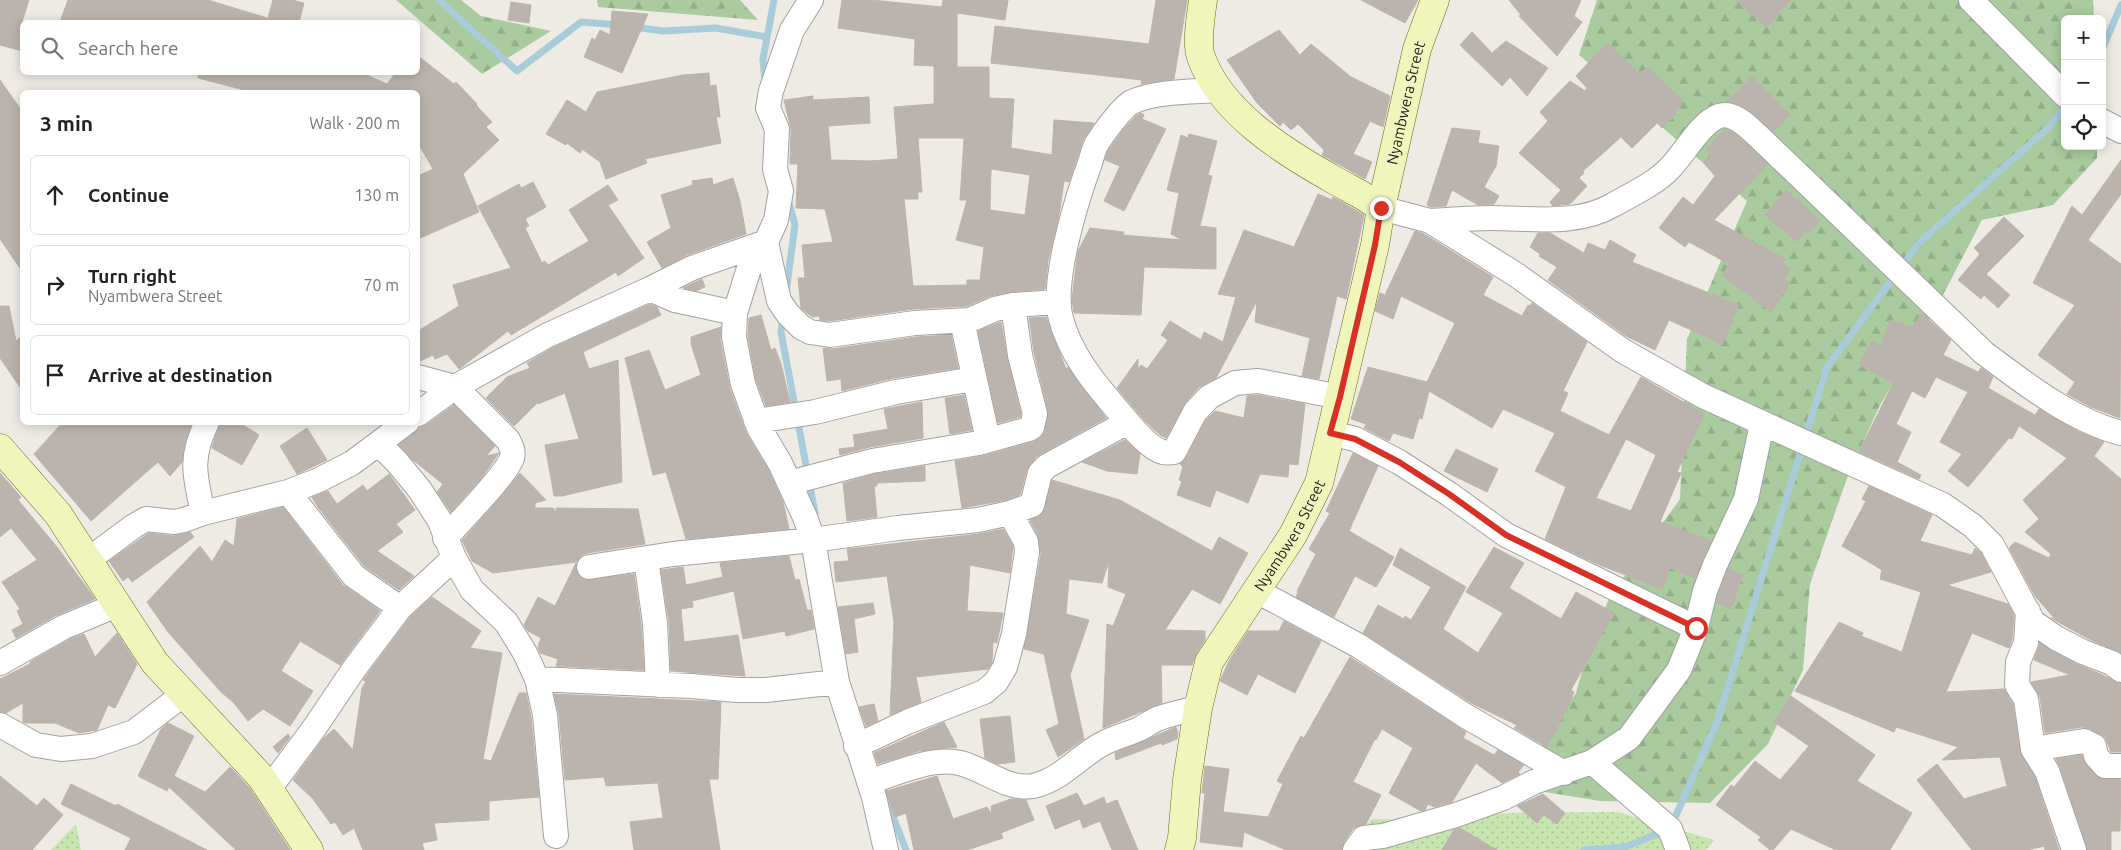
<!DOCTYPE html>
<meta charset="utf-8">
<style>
body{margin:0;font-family:Ubuntu,sans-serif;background:#f2f2f2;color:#222}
.controls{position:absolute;right:15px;top:15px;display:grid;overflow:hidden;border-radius:8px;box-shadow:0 2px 12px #0003}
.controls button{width:45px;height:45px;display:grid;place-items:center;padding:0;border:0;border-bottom:1px solid #e0e0e0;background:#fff;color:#222;font:25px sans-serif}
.stop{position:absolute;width:15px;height:15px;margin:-11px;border:4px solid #d93025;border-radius:50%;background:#fff}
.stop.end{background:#d93025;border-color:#fff;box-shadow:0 1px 5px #0008}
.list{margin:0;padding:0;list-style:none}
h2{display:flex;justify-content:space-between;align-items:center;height:65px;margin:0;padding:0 20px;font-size:21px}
h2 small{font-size:16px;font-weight:400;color:#767676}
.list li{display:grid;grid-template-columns:32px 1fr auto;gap:15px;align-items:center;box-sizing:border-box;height:80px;margin:0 10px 10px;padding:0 10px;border:1px solid #e0e0e0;border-radius:8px}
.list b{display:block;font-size:19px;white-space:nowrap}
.list p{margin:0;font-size:16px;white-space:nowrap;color:#767676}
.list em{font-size:16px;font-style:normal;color:#767676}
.icon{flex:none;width:28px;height:28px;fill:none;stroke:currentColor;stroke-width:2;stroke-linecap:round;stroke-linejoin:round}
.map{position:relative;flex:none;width:2121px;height:850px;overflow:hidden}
.search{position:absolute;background:#fff;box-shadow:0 2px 12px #0003;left:20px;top:20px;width:400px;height:55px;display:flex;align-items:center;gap:12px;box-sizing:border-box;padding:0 18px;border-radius:8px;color:#767676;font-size:19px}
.panel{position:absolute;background:#fff;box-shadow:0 2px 12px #0003;left:20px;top:90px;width:400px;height:335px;border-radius:8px}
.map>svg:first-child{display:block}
.forest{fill:url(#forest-firs)}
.garden{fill:url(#garden-dots)}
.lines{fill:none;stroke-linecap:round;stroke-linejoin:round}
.stream{stroke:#a8ccd9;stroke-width:7}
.building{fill:#bbb4ae;stroke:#bfb3a8;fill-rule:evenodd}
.street-casing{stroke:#a2a2a2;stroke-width:26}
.secondary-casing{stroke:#606d0d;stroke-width:29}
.street{stroke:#fff;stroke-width:24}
.secondary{stroke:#f0f5bc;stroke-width:28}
.route{stroke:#d93025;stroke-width:6}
.labels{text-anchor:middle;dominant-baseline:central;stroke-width:4;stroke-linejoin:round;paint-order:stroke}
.street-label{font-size:15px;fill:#1e1e1e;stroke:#fff}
</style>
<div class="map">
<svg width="2121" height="850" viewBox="0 0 2121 850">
<defs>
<pattern id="forest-firs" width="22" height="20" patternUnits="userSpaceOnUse" patternTransform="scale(1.25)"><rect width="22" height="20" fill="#a9cb9d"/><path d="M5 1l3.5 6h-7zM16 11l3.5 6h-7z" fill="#91ae87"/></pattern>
<pattern id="garden-dots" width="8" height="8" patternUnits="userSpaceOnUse" patternTransform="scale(1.25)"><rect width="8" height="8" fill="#c7e5ae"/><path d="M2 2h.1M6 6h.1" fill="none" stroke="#aac495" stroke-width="1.8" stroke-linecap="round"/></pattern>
</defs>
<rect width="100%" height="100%" fill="#eeebe5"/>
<path class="forest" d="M396,0h65l20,16 70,15 -69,43z
M597,0h143l18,20 -160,-13z
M1597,0h496l1,19h-29v127h32v12l-44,47 -71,15 -37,71 -66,116 -32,71 -37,106 -7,86 -35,74 -58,59 -110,-2 -55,-9 -7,-41 38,-58 13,-47 21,-50 70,-97 7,-160 60,-138 -168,-146z"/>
<path class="garden" d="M1618,812l96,28 -8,10h-364l30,-31 66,2 68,-8z
M76,824l5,26h-30z"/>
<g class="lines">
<path class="stream" d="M439,0l78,71 64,-49 38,3
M634,27l29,4 53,-3 51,9
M2102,50l19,-45
M765,81l-2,-22 11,-59
M786,292l9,-67 -7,-26
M783,317l-2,15 34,181
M884,794l22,56
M1584,850l41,-3 45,-18 47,-107 110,-355 93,-125 129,-115 16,-20"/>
</g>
<path class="building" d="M0,0h29l-7,22v29l-22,-6z
M68,0h140l59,18v3l6,-21h19l12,3 -5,19h-239z
M842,0h29l71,7 1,-7h65l-3,20 -48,-7v54h32v31l25,1 -3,49 41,7 2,-35 40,3 -11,17 -14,42 -5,-1 -5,34 -11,46 -3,28 -35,3 -20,4 -23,10 -54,3 -83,12 -10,-1 -1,-4 -7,1 -11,-9 -3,-30h7l-3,-33 31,-3 -8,-33 -29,-1 2,-44h-8l1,-35 -7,-29 29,-4v4l56,-3 1,26 -42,3 3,34 39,1 28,-2 -4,-52 40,-3v-38l-20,-1 1,-26 -77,-11zM918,138h46l-4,62h7l-11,40 28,7 -4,33h-13v5l-54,1 -9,-87h14v-7h4zM991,169l39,6 -5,40 -35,-5z
M1156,0h31l-13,79 -33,5 1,-4 -151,-17 4,-37 154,18z
M1361,0h57l-13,23z
M1509,0h72l-7,16 8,6 -25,34 -38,-40 2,-1z
M1736,0h55l-24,27z
M511,2l20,3 -2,18 -21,-3z
M612,11l36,3 -26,59 -38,-16 8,-19 3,2 5,-10 10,5z
M1279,30l21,25 11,-11 40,33 39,19 -7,31 -13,-6 -17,33 19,8 -7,17 -43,-24 2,-5 -26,-26 -7,6 -8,-8 -3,4 -23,-23 -30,-43z
M1472,32l20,21 14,-12 42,27 -21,28 -17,-19 -8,9 -42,-41z
M1607,43l33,31 7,-7 37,34 -10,11 2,2 -14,14 -5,-5 -25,25 -11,-11 -38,34 1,2 -5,5 8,8 -17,18 -17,2 -3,-4 11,-12 -42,-37 29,-32 -8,-9 30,-31 15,10 2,-3 -11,-12z
M418,56l36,28 2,-2 21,22 -1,1 16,17 -6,5 13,13 -36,34 16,38 -61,27v-63l15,-7 -15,-26v-51h-166l-54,-14 1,-6h155l6,3 2,-2 25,11 9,-12h22z
M709,73l1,13 6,-1 4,32h-4l5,26 -76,16 2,4 -41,16 -6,-17 -18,-13 -2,4 -13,-10 -1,2 -20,-11 21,-34 19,12 11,-20 86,-17z
M1752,76l38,39 -17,17 -25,-23 -21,-8z
M0,80l22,31v160l-22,-32z
M1141,113l3,2 -2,4 24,10 -42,82 -20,-10 16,-35 -15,-6 3,-9 15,-21 13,-14z
M1452,128l28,3 -2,12 21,3 -3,20 -12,21 15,9 -5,8 -16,1 -26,-15 -6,16 -15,1 -4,-2z
M1725,129l12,7 31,28 -54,56 71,39 -3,4 8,6 -6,10 6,4 -19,29 -49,-37 7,-11 -40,-22 -4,5 -26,-19 24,-31 10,8 22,-29 -12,-14 8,-7 -5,-6z
M1189,134l28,7 -9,34 4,1 -12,50 16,2v41l-72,-2 -3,48 -67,-2 -2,-13 4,-34 2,-15 12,-23 34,4 -1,3 59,5 -11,-6 8,-41 -12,-3 14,-55 7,3z
M2121,160v34l-33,46 33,24 -1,154 -29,-11 -24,-13 8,-12 -37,-27 37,-50 -42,-22 39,-77 10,9z
M712,178l1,7 20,-7 7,23 6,33 -59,21 -25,13 -15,-26 24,-14 -10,-33 32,-10 -1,-4z
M533,182l13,25 -21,12 4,7 -4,2 17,35 3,-2 3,4 41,-24 -20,-31 39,-25 10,15 -10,5 36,53 -26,18 -2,-4 -105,63 -3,-4 -49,38 -12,-15 -12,5 -2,-4 -15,7v-31l41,-25 -6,-21 58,-17 -33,-62 41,-22 2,4z
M1786,190l34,30 -12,13 -3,-3 -8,12 -32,-27z
M1318,194l14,6 1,-3 31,18 -18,84 -9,-3 -18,83 -17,-3 8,-38 -55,-16 2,-21 -41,77 -17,9 -14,16 -19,35 -6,-3 -15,-14 -28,-33 21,-29v11l3,-5 6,4 21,-29 -7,-5 9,-14 31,19 3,-8 19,10 13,-45 -18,-3 26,-64 50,17z
M2004,217l20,19 -38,38 24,21 -12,13 -14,-13 -3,4 -23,-19 22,-26 -6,-6z
M1415,231l9,3 69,43 -10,18 39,21 6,-11 2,1 2,-3 55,39 -24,49 5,2 -8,18 49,24 32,-58 63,37 -27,58 4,1 -21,49 51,19 -16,37 -25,-10 -8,21 -65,-25 -52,-25 21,-52 -31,-16 20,-38 -52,-24 -11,19 -63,-37 -7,28 -3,-1 -6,21 -20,-6 -4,8 -25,-13 2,-4 -15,-5 17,-52 59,15 28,-59 -54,-27 -8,23 -18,-8 5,-18 5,2zM1626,439l30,16 -25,56 -35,-13z
M1538,233h12l34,20 4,-10 17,7 5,-10 26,15 -4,7 107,43 -17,39 -53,-24 -14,30 -29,-14 -78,-56 9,-13 -18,-11 1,-2 -10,-7z
M702,279l3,8 -9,4 -13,-3z
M650,304l7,3 4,8 -78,37 6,17 29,-9 4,122 -60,14h-8l-9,-51 34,-6 -14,-46 -27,11v-2l-24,24 -28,-28 21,-21 23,-9 -3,-5 27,-16z
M0,306h9l7,35 6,-5v54l-22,-32z
M1921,314l6,4 24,22 -8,15 35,17 3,-4 12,9 -5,11 47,27 4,-6 40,23 25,10 -10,14 27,23v174l-32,-14 -38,-21 4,1 -20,-23 -26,-48 6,-6 34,16 2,-4 -26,-22 14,-13 -16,-19 44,-42 -48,-32 -7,13 -3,-1 -41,49 -20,-16 14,-17 -22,-12 28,-50 -32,-15 -11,21 -13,-7 -16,33 15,8 -14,30 24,13 -2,4 -60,-27 34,-69 -34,-18 13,-24 9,5 9,-26 23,7z
M761,315l10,35 4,-2 6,16 9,38 -24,4 -10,-26 -8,-44 1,-18z
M1046,317l20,52 2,-2 38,51 -69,38 -10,13 -7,26 -14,5 -44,8 -7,-47 28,-5 50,-14 7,-4 5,-7 3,-20 -14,-59 -5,-34z
M1001,322l6,36 14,56 -1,3 -22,6 -20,-92z
M721,327l-1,12 10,50 16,44 22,36 15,33 6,27 -103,10 -20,-67 -13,3 -28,-117 24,-8 16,40 36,-15 -10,-31v-7z
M951,335l7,33 -64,10 -52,13 -1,-12 -14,2 -4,-33 9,1 84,-12z
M964,395l8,35 -22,4 -5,-36z
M1257,395l48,9 -7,61 -9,-1 -1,13 -28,-3 -12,29 -32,-13 -6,17 -33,-12 5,-14 -3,-1 4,-13 -3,-3 6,-6 20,-38 9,-9 29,7 3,-22z
M922,402l1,36 -53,9 -30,8 -1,-6 16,-2 -2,-12 35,-6 -4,-20z
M454,405l41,41 -9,10 13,-3 -18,26 -30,33 -14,-20 6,-8 -30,-24 -14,-15 20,-17 7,-3z
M63,422h129l-7,21 -3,19 -12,14 -12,-14 -67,59 -57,-67z
M220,422h18l21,13 -17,30 -30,-17z
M307,428l20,32 -30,14 -17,-28z
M1125,440l15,14 -3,20 -30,-3 -25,-9z
M1456,449l42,20 -11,23 -43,-21z
M1353,453l25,13 -29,65 45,26 -18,30 -21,-11 -21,41 -38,-20 2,-5 -1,-1 19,-37 -7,-5 21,-36 -4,-2z
M925,466v15l-48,2v3h-3l3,31 -30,4 -4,-38 32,-9z
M0,473l21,24 -3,3 39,47 38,52 -38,16 -41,23 -4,-8 11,-6 -6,-13 3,-2 -18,-27 35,-22 -26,-32 -11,9z
M520,473l26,27 -11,3v5h18l4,5 -1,-5 82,1 7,35 -58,9 -6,3 -5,6 -83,11 -21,-12 -10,-21 40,-44z
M389,474l26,36 -19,14 7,8 -26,19 37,25 -15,14 -35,-24 -47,-60 -5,-9 16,-6 9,13 26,-19 4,6z
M1052,480l68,20 92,51 7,-14 29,16 -28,51 -28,-15 -27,41 40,1v9l-9,14 -4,11h-31l1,38 -59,25 4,-104 6,2 13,-32 -18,-7 1,-26 -7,22 -33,-4 -3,35 23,6 -19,55 14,64 -26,18 -12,-27 13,-6 -15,-70 -20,-5 17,-95 -3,-18 -8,-16 12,-6z
M1869,486l63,29 -12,26 52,14 3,-7 6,5 10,19 -44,13 61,19 6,11 -2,25 -3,8 -37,-15 -26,59 58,-3 9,15 7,48 15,25 24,73h-14l-1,-4 -16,4h-56l-55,-70 20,-16 27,35 43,-13 -7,-29 -58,3 16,-13 -62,-20 -2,5 -99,-41 44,-69 24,11 -2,3 41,16 19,-60 -41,-13 2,-9 -40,-24 24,-45 -4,-2z
M283,507l60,78 37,26 -40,54 -40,-24 -19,30 32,20 -23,35 -27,-17 -15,12 -14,-18 -13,-11 -53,-60 -21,-30 53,-56 12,16 13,-22 9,6 3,-27z
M1003,529l10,17 -3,27 -40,-8 -3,46 36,2 -6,30 -4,-1 -1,20 -4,7 -72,8 5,25 -31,13 4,-93 -7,-46 -51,6 -2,-20 15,-1 -2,-12 132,-15z
M190,532l4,5 -62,45 -4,-5 -5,4 -14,-20 40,-28 24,3z
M1494,547l30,16 -15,25 52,31 15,-27 38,21 -43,77 3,2 -4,11 -23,44 -33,-19 3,-3 -46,-22 -108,-70 15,-28 26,14 1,-3 6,4 20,-33 -38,-22 7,-17 66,39 -23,42 35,24 25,-40 -37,-21z
M789,556l6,24 4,-1 8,31h4l3,19 -28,7 -1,-5 -42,8 -9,-48 -42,10 1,6 -12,2 3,33 54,-7 7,41 -74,-5 -2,-49 -8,-52 22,-3 3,18 37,-8 -3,-14z
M576,563v7l2,5 6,5 50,-6 7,50 3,46 -88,-4 2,-7 -18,-6 -2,-6 3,-9 -13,-7 -4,-6 14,-28 17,9z
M1728,569l15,6 -12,34 -15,-6z
M432,597l49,34 -11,17 32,5 -19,106 8,2 28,-68h7l5,24 8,80 -50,4v19l-55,3 3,17 -15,3 2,7h-61l-9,-22 -11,7 -8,-13 -4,2 -18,-25 -20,-19 30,-41 11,-10 19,21 9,-62 4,-7 -3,-1 47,-63z
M873,603l2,11 -21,5 4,33 -12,2 -8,-47z
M1284,621l37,20 -26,52 -37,-19 -11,21 -27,-14 9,-20 19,-30h31z
M117,633l20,31 -22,44 -7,-3 -11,25 -18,3 -24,-10h-30l-2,-1v-19l-17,10 -6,-2v-32l30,-15v-2l40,-23 14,-5 11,23z
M2040,643l37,21 44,19v69h-10l-6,-15 -15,-8 -8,-2 -37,6 -5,-36 -9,-15 39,-7 -36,-15z
M1350,657l116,75 -3,6 31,17 4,-5 26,15 -6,7 2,2 -18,9 -26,-20 -24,39 -18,5 -6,-3 -3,6 -4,1 -32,-18 24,-45 -31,-19 -6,11 -1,-1 -22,43 28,13 -15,29 -8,2 -5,3 -9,13 -2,8h-56l-42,-18 -2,15 -42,-5 5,-49h-3l3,-27 24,3 -6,43 45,5 15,-33 -6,-3 24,-45 3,2z
M554,694l167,8 -3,77h-9l11,71h-86l-4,-28 33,-4 -5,-35 -52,3 -2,-9 -39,3 -6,-66z
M1791,696l84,59 -18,26 55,32 -22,37h-54l-45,-21 -18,21h-3l-12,-10 3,-3 -45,-32 15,-20 3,2 21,-26 25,19 29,-34 -35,-24z
M874,704l4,17 -12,5 -7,-19z
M1010,716l5,46 -17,2 -13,-6 -5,-39z
M944,722l13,25 -38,4 -41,13 -4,-11z
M168,723l26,13 -20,40 31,16 25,-25 19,20 41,63h-54l-67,-63 -2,4 -29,-15 23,-47z
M1176,727l2,6 -1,6 -15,6 -1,-2 -45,17 -1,-7z
M288,734l2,3 -12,16 -5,-6z
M2082,755l4,10 13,13 22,2 -1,51h-9v19h-24l-27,-83 -4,-8z
M0,776l37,30 7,-8 19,17 -31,35h-32z
M937,776l16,43 34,-12 5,8 -1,-9 20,-7 15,1 8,20 -33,13 2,5 -36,12h-53l-8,-37 -11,4 -9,-26z
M71,784l45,22 1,-2 90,46h-82l6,-12 -70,-34z
M1077,793l7,13 20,-9 2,7 11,-4 21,50h-26l-12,-29 -17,7 -3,-9 -25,10 -9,-23z
M1543,794l22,19 -8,11 -13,-9 -7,8 -20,-17z
M1460,828l37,22h-55l12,-20z"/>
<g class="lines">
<g class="street-casing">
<path id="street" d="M811,0l-19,30 -21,61 -3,17 9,21 -2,40 6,22 -5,29 -10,22 13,59 9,13 13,13 9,5 20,3 85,-12 55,-3 25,-11 18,-4 46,-3
M1971,0l94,95
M1219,90c-26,2 -63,1 -87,12 -10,5 -30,33 -36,43 -4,9 -6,20 -10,29 -12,35 -33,105 -26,141 9,39 36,70 61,99 9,11 28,35 42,38 3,1 8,0 11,0l21,-40 14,-15 26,-14 23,-2 82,16
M2102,121l19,10
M1381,208l49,13 85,53 108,77 80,45 240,109 30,21 19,19 41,77 23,16 27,14 29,11 9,7
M1430,221c20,-1 41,-3 61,-3 40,0 86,8 122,-13 19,-11 42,-21 57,-37 14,-14 30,-45 49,-52 15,-5 30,12 39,20l226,217c40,30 89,68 137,80
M756,246l-21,67 -1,24 9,47 16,44 21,35 25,54 8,23 24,142 37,115 12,53
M650,289l25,11 60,13
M962,321l26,119
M418,377l37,10 53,53c3,6 6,11 4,18 -9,21 -50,61 -67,80
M418,414l37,-27 93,-52 102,-46 42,-21 74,-26
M756,421l59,-9 81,-20 78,-13
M1330,433l25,6 44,23 50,32 57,41 190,93
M379,444l18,18 23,28 20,31 14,37 18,32 34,32 19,31 12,26 8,36 11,121
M789,483l83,-22 107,-18 50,-14 3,-2 3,-13 -15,-59 -7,-50
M288,492l66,84 46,32
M203,513c-8,-37 -14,-54 4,-91
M646,559l9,64 3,62
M88,560l46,-34 12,-7 28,3 10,-2 19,-7 85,-21 31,-12 33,-17 55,-41
M589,567l84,-13 140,-14 85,-12 80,-8 32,-7 22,-8 8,-32 7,-7 81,-44
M1255,590l104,56 105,69 100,58
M2028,611l-2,32 -8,19 -1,23 9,14 7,50 14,22 27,79
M0,663l64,-36 53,-22
M537,679l154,7 46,4h29l71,-8
M0,725l36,20 25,4 31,-3 42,-14 50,-38
M856,746l51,-24 77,-30 12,-10 9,-15 9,-33 13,-82 -1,-10 -16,-29
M2033,749l51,-8 10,5 2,10 9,10h16
M1592,762l78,67 8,21
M869,782c25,-8 57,-23 85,-20 27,3 51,29 79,24 28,-6 45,-29 69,-42 11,-6 23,-9 35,-14 7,-3 13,-8 20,-11 13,-5 28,-8 41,-11
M269,789l46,-62 39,-58 46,-61 54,-50
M1355,850l9,-12 19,-2 73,-21 47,-17 31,-16 58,-20 37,-24 50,-68 17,-42 9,-37 10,-26 31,-66 16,-75"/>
</g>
<g class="secondary-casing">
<g id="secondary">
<path id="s1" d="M1381,208l36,-159 18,-49"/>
<path d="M0,448l58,66 97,149 106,114 48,73"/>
<path id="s2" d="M1179,850l3,-12 5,-58 11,-72 11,-46 84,-127 26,-52 56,-238 6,-37c-16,-13 -34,-20 -52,-31 -48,-27 -109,-66 -128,-120 -5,-14 0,-42 2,-57"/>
</g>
</g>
<use href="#street" class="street"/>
<use href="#secondary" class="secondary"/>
</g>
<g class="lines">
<path class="route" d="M1381,208l-6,37 -35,152 -10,36 25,6 44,23 50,32 57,41 190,93"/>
</g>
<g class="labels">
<g class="street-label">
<text stroke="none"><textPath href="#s1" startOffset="108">Nyambwera Street</textPath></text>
<text stroke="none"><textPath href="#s2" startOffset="341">Nyambwera Street</textPath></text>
</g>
</g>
</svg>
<div class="controls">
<button>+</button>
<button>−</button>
<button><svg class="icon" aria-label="locate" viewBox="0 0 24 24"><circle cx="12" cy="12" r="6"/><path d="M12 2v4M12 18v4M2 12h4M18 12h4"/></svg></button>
</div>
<div class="stop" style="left:1696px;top:628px"></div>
<div class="stop end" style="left:1381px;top:208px"></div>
<div class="search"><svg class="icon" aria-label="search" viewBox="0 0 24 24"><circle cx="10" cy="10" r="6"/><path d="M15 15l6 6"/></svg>Search here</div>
<section class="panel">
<h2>3 min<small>Walk · 200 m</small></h2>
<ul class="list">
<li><svg class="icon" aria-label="ahead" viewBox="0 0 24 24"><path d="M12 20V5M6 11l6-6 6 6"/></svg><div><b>Continue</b></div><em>130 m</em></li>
<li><svg class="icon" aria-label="right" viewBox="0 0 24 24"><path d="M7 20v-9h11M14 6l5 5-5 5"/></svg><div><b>Turn right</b><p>Nyambwera Street</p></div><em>70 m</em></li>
<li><svg class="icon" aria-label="arrive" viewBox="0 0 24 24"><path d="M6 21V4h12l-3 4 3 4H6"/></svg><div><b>Arrive at destination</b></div></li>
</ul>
</section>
</div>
